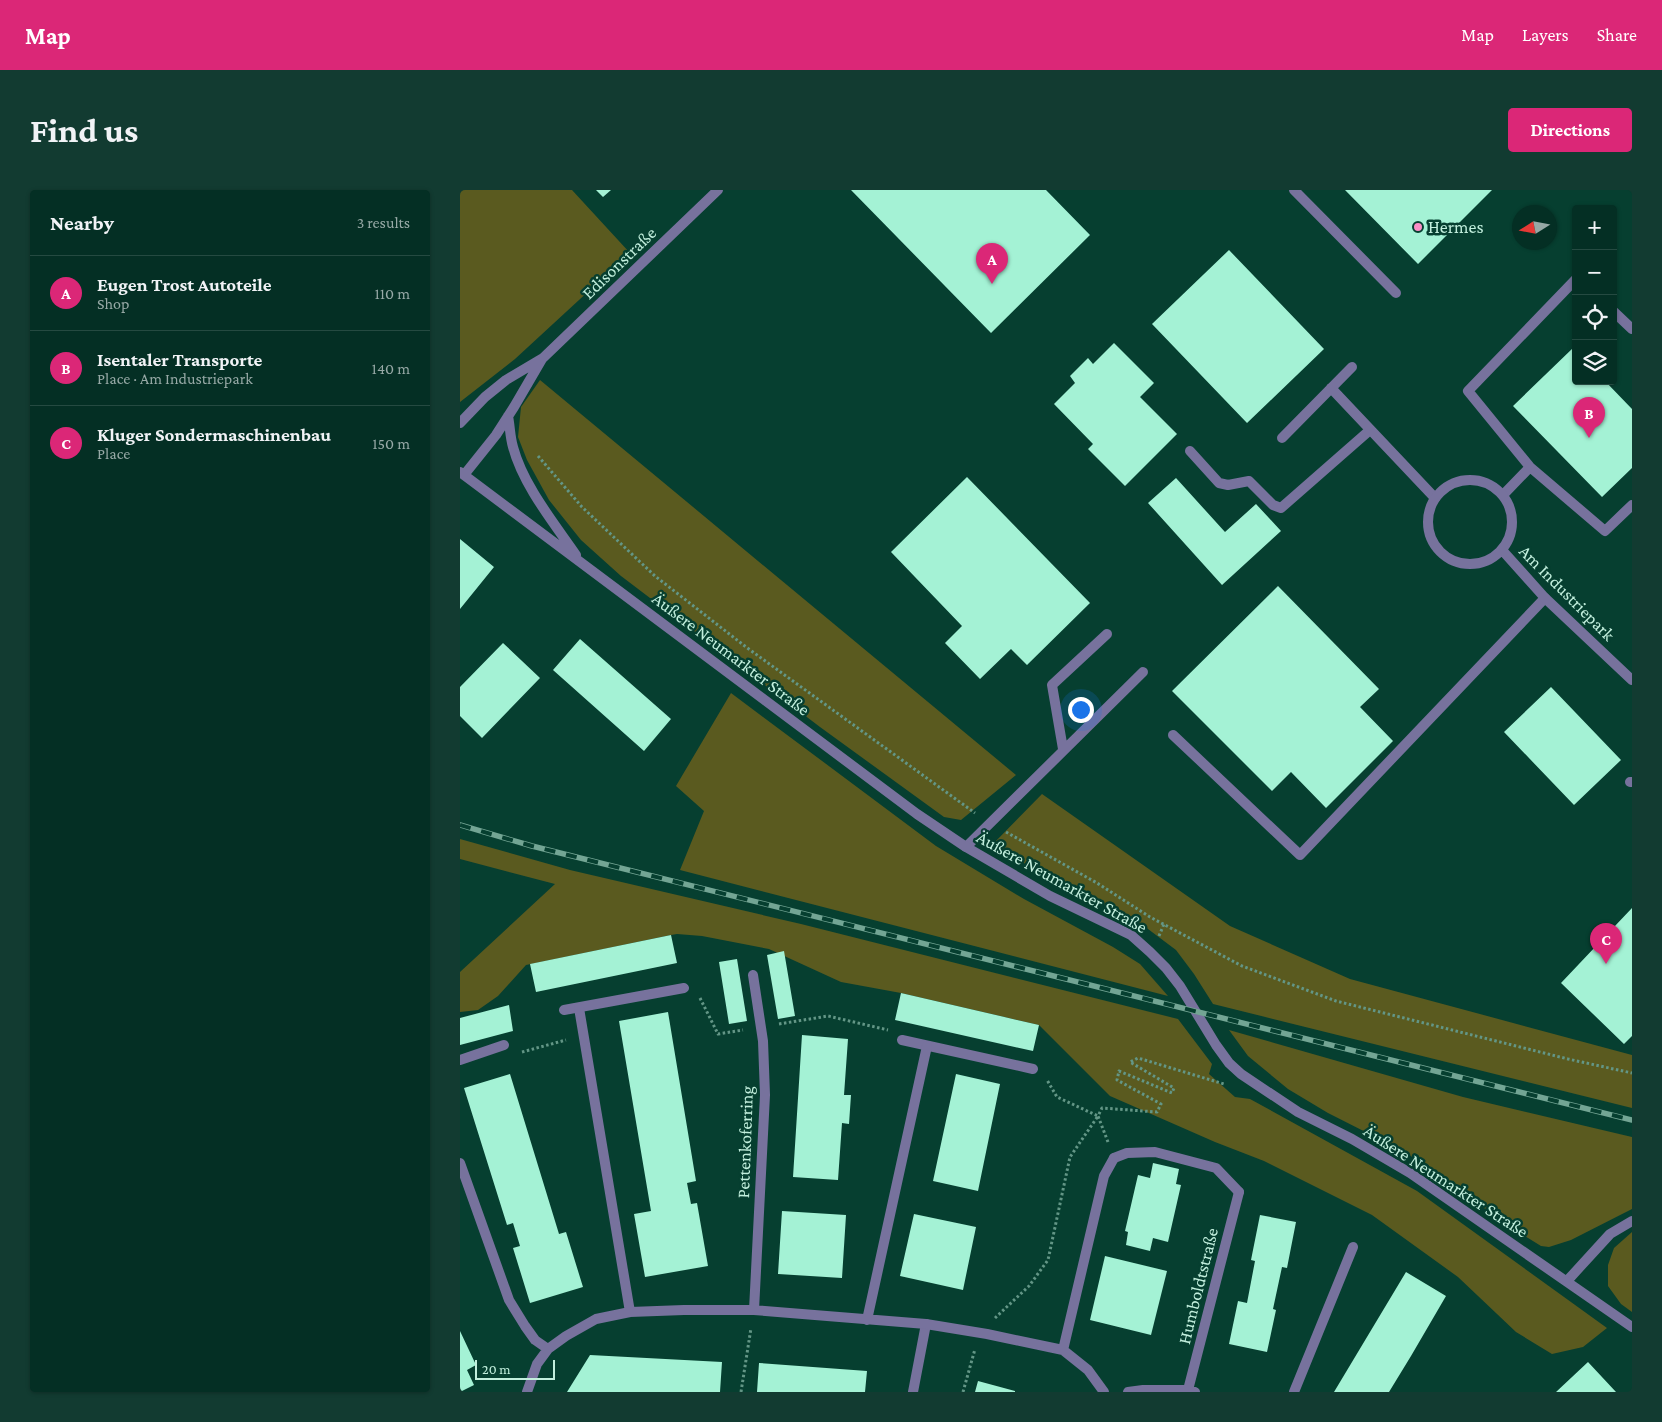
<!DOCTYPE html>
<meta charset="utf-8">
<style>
body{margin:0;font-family:"Crimson Pro",serif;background:#123b31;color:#f1f3f6}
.controls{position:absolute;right:15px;top:15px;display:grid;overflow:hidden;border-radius:5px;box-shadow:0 1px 4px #0004}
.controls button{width:45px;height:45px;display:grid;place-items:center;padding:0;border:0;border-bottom:1px solid #254a41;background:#042f24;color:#f1f3f6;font:25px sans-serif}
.compass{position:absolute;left:1052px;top:15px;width:45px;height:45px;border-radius:50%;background:#042f24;box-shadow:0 1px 4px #0004;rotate:259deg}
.scale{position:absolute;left:15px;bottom:12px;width:80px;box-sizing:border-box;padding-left:5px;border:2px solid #c2efdd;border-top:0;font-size:14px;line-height:18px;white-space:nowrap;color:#c2efdd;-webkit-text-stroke:4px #063f30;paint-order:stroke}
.you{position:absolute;left:620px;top:519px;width:18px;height:18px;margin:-12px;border:4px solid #fff;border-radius:50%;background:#1a73e8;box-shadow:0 0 0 8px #1a73e833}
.badge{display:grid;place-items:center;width:32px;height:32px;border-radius:50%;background:#db2777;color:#fff;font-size:16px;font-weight:700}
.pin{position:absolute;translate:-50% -41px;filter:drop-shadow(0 1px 2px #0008)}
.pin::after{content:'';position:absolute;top:26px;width:18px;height:15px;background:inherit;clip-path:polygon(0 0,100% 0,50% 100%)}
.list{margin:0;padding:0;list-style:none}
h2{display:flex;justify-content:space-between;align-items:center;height:65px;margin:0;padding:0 20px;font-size:21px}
h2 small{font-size:16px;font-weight:400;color:#97a9a6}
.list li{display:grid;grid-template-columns:32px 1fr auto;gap:15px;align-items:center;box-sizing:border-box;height:75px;padding:0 20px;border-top:1px solid #254a41}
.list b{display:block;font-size:19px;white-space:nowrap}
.list p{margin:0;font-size:16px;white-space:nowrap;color:#97a9a6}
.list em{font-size:16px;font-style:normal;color:#97a9a6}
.icon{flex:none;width:28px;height:28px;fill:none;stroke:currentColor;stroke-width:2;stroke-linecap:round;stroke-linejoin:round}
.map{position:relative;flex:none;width:1172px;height:1202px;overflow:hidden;border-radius:5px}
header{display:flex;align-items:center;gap:30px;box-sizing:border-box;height:70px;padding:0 25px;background:#db2777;color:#fff}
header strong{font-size:24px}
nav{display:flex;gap:28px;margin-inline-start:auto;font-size:18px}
.intro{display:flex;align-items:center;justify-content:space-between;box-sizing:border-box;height:120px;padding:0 30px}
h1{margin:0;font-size:35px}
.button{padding:12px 22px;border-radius:5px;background:#db2777;color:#fff;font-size:18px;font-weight:700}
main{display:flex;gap:30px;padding:0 30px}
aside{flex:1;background:#042f24;border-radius:5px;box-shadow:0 1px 4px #0004}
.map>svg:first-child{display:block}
.green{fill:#5a5a1f}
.building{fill:#a4f2d5}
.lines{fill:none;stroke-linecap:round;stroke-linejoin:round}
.path{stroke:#639686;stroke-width:3;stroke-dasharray:2.5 2.5;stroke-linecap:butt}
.lane{stroke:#77729d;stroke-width:10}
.street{stroke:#77729d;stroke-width:10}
.rail-casing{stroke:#73a594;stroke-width:5.5}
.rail{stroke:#063f30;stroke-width:4;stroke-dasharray:11;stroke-linecap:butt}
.poi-dot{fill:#fa8fc6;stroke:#063f30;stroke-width:2}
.labels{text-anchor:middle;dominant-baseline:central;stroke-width:5;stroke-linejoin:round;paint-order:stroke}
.poi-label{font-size:18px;fill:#c2efdd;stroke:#063f30;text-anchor:start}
.street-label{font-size:18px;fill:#c2efdd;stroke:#063f30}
</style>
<header>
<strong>Map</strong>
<nav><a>Map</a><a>Layers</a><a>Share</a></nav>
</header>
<div class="intro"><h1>Find us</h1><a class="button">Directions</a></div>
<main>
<aside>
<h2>Nearby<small>3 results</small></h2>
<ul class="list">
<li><span class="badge">A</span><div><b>Eugen Trost Autoteile</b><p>Shop</p></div><em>110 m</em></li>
<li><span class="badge">B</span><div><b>Isentaler Transporte</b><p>Place · Am Industriepark</p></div><em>140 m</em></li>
<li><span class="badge">C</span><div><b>Kluger Sondermaschinenbau</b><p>Place</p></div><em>150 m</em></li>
</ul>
</aside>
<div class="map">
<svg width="1172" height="1202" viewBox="0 0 1172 1202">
<rect width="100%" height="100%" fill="#063f30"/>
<path class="green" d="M0,0h112l58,63 -115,106 -55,43z
M80,190l476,395 -55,45 -17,-3 -124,-90 -199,-151 -40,-36 -32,-40 -22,-40 -9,-23 3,-30z
M271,503l205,153 88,53 89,48 27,17 28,32 -488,-126 24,-59 -28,-25z
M582,604l188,132 120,53 282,76v53l-419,-104 -19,-30 -18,-24 -32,-24 -153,-80z
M0,649l110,31 231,54 377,95 34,45 -3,10 26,23 15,2 167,92 190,137 -24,19 -31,7 -36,-22 -58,-55 -86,-62 -108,-54 -49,-19 -105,-46 -71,-71 -138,-32 -60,-11 -72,-33 -67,-13 -25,-2 -6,1 -145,30 -28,31 -20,14 -18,2v-40l95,-88 -95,-25z
M769,840l234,67 169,40v72l-61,31 -22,7 -8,-1 -26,-16 -110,-78 -77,-39 -40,-24 -40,-33z
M1172,1042v80l-11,-8 -13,-18v-21l6,-17z"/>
<path class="building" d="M136,0h15l-8,7z
M391,0h195l44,45 -99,98z
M885,0h147l-74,74z
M769,60l95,99 -77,74 -95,-99z
M654,153l40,40 -14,14 37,37 -52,52 -37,-37 5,-5 -39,-40 21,-21 -5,-7 18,-18 5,6z
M1113,158l3,3v30h29l27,28v59l-30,29 -89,-91z
M507,287l123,126 -63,62 -16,-16 -31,30 -35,-36 17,-17 -71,-74z
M716,288l49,54 31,-28 25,27 -59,54 -74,-82z
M0,349l34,28 -34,42z
M818,396l101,103 -19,18 33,34 -67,67 -35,-36 -19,19 -100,-100z
M120,449l91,80 -27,32 -91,-81z
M43,453l37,35 -58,60 -22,-22v-29z
M1091,497l70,73 -47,45 -70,-73z
M1172,718v128l-8,8 -63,-61z
M211,745l6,28 -141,29 -6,-28z
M324,761l11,65 -17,3 -11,-64z
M277,769l10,62 -18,3 -10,-62z
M441,803l138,32 -6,26 -138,-31z
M49,815l4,26 -53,14v-27z
M208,822l28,169 -9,2 4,21 6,-1 11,63 -63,11 -11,-63 17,-3 -32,-190z
M342,845l46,4 -4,56h7l-2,29 -7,-1 -4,57 -45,-3z
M50,884l49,160 7,-2 17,55 -53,16 -17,-55 7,-2 -7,-23 -6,2 -43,-137z
M496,884l44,10 -22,107 -45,-10z
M693,973l26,6 -3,15 5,1 -13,57 -15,-4 -3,13 -24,-6 2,-13 -3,-1 13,-56 12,3z
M322,1021l64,4 -4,63 -64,-4z
M454,1024l62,13 -13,63 -63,-14z
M800,1025l36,7 -9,46 -5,-1 -9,42 3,1 -9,42 -38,-8 9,-43 9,2 8,-42 -4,-1z
M645,1066l62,15 -16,64 -61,-15z
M946,1082l40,24 -35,60 -22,36h-55z
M0,1141l16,34 -9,5 7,15 -14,7z
M130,1165l132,7 -2,30h-153z
M1128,1172l28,30h-60z
M299,1173l108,8 -2,21h-108z
M518,1191l37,10v1h-40z"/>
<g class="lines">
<path class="path" d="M78,266l44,51 73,69 91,71 229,166
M546,642l91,51 53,34 92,49 94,35 232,58 64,14
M699,746l5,-12
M240,808l18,36 25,-4
M319,834l49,-8 60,14
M62,862l44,-12
M648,952l-10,-26 4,-8 55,4 4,-8 -44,-24 2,-9 53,22 2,-5 -44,-26 8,-4 86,26
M535,1128l34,-32 19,-26 22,-103 28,-41 -41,-19 -10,-17
M281,1202l10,-64
M503,1202l12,-43"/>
<path class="lane" d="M834,0l102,103
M1116,89l-108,112 62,76 75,64 27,-26
M1153,121l19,18
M871,198l104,110
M822,248l70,-71
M730,261l29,32 9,2 21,-4 24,24 8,3 89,-78
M1043,305l27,-28
M713,545l127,120 245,-257
M603,559l-11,-64 55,-51
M1170,592h2
M506,657l177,-175
M104,820l120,-22
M442,850l131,29
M0,870l44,-15
M654,968l13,-5 28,-1 61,16 23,24
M1107,1091l43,-47 22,-13
M453,1202l13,-68"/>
<path class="street" d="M48,226c2,10 2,21 5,31 10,38 41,76 63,108
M0,233l25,-26 21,-17 37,-22 175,-168
M0,282l457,342 49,33 84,49 81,39 19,17 16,16 14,18 36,59 13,18 12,11 57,38 54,27 58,34 222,154
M4,285l32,-40 18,-28 28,-48
M968 332a42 42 0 1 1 84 0a42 42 0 1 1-84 0Z
M1042,360l43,48 87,82
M293,785l10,66 2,54 -11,215
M119,818l51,304
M0,973l49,137 16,26 10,14 13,9
M407,1130l60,-274
M603,1160l41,-174 10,-18
M728,1200l51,-198
M67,1202l10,-28 11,-15 18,-13 30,-17 34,-7 54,-2h70l172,14 61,10 76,16 25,20 16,22
M668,1202l15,-2h45l7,2
M834,1202l59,-145"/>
<g class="rail-casing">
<path id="rail" d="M0,635l72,21 1100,274"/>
</g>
<use href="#rail" class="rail"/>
</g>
<circle class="poi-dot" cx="958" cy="37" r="5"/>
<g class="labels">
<g class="poi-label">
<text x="968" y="37">Hermes</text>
</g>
<g class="street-label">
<text transform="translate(159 73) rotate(-44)">Edisonstraße</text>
<text transform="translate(1107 403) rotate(45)">Am Industriepark</text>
<text transform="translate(271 464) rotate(37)">Äußere Neumarkter Straße</text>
<text transform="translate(602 692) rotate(29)">Äußere Neumarkter Straße</text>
<text transform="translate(285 952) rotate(-88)">Pettenkoferring</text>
<text transform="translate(986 991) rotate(33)">Äußere Neumarkter Straße</text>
<text transform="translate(738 1096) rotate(-76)">Humboldtstraße</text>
</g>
</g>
</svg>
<div class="controls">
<button>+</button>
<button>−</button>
<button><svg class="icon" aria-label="locate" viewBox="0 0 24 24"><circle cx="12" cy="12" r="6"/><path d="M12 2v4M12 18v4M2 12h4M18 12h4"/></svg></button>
<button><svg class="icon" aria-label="layers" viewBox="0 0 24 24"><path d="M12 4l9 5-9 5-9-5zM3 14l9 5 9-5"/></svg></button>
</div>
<svg class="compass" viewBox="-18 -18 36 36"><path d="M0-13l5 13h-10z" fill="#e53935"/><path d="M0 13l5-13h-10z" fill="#97a9a6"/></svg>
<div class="scale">20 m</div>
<div class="you"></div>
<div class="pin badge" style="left:532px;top:94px">A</div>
<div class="pin badge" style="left:1129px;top:248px">B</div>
<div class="pin badge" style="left:1146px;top:774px">C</div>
</div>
</main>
